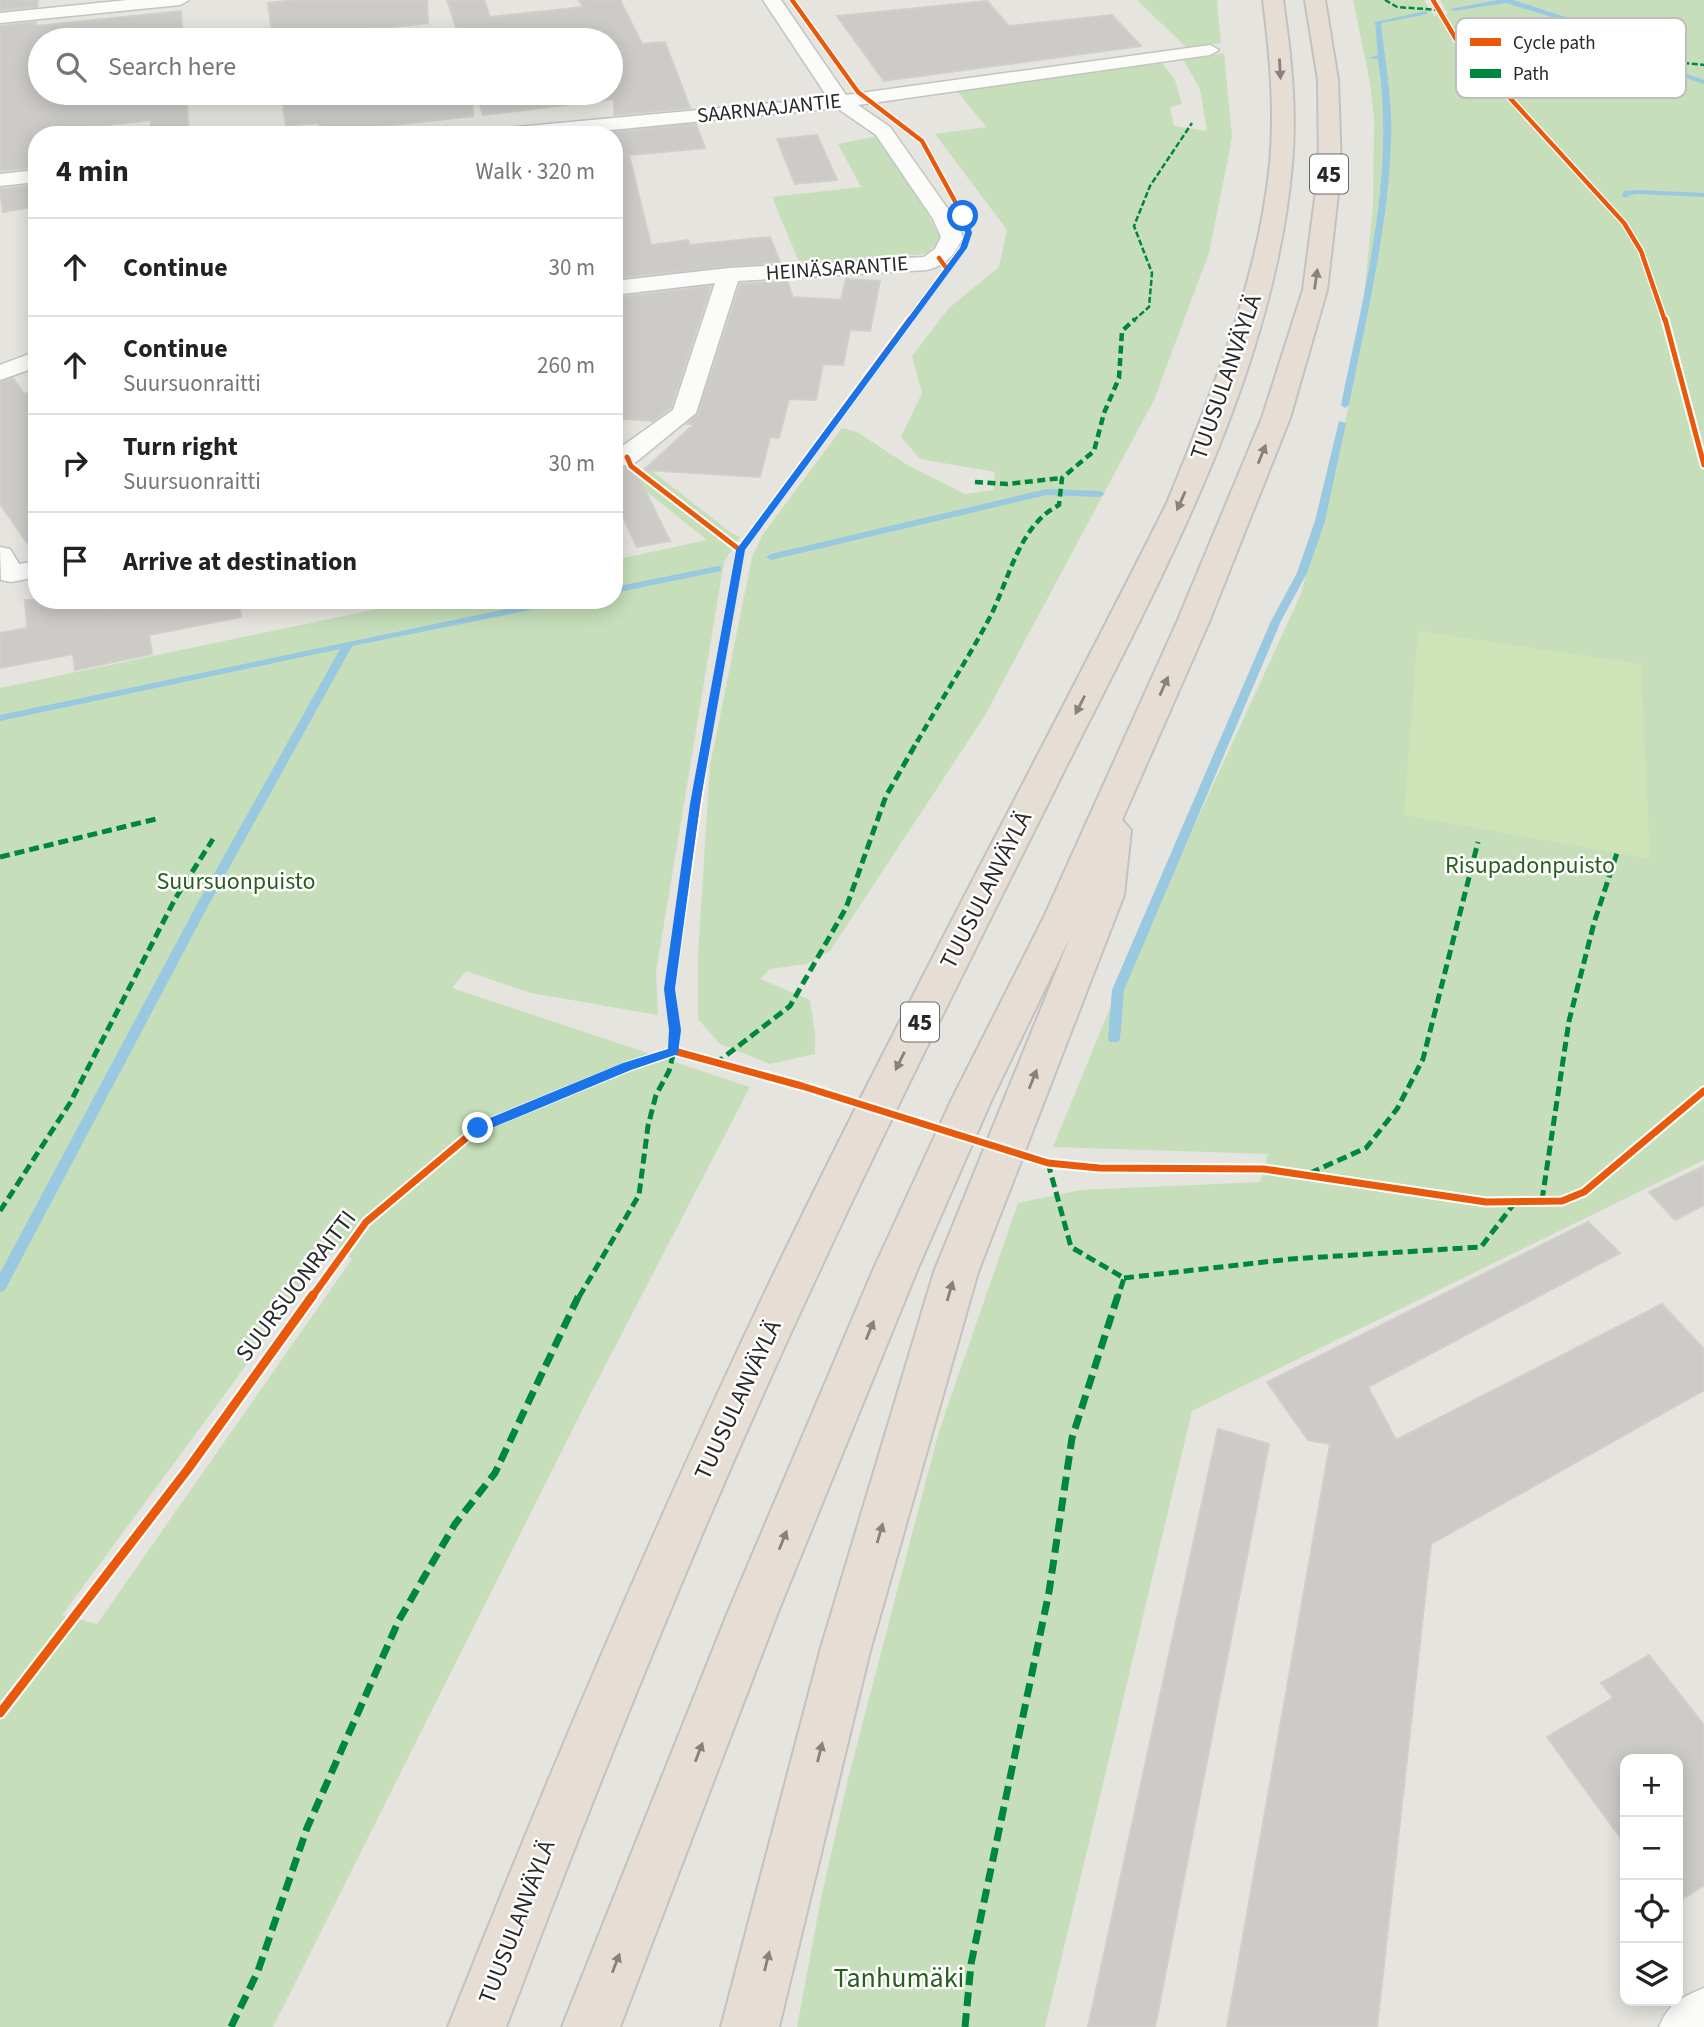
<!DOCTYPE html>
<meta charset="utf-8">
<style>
body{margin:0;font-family:"Source Sans 3",sans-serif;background:#f2f2f2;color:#222}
.controls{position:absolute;right:21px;bottom:21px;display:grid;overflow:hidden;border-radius:14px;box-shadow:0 4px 18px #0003}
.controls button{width:63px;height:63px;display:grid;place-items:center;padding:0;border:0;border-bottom:2px solid #e0e0e0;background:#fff;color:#222;font:35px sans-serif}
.stop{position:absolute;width:21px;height:21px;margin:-16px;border:5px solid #1a73e8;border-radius:50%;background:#fff}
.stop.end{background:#1a73e8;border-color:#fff;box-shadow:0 2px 7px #0008}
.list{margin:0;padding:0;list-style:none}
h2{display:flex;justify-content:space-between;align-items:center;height:91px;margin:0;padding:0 28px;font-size:30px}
h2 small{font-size:23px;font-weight:400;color:#767676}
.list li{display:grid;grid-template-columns:46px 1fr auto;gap:21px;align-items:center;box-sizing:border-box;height:98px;padding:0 28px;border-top:2px solid #e0e0e0}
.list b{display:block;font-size:26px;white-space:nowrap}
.list p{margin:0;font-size:23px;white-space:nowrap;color:#767676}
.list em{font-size:23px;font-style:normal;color:#767676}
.icon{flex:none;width:38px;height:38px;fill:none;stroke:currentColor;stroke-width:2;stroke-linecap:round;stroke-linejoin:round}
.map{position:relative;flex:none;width:1704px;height:2027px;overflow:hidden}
.search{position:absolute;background:#fff;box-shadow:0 4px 18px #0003;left:28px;top:28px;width:595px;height:77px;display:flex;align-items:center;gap:18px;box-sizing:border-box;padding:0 24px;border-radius:38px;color:#767676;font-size:26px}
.panel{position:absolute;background:#fff;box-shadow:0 4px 18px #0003;left:28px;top:126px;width:595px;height:483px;border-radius:28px}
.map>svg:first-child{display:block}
.green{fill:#c6dfba;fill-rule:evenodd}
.pitch{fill:#cfe3b8}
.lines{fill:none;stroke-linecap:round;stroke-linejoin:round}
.stream{fill:#99c8e1;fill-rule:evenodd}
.building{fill:#cdcbc7;stroke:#d1cfca;stroke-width:2}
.minor-casing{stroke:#c4c3c3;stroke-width:3}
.motorway-casing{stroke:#c3c2c0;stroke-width:4}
.minor{fill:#fbfbfa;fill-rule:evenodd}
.motorway{fill:#e6ddd4;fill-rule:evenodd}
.quiet-far3{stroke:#00873e;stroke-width:2.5;stroke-dasharray:6 2.5;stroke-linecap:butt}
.quiet-far2{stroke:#00873e;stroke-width:4.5;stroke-dasharray:8 4.5;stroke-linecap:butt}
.quiet-far1{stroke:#00873e;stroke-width:5;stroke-dasharray:10 5;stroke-linecap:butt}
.quiet{stroke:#00873e;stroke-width:7;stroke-dasharray:14 7;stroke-linecap:butt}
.cycleway-far3-casing{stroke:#fff;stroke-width:7}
.cycleway-far2-casing{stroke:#fff;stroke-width:9}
.cycleway-far1-casing{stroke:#fff;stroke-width:11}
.cycleway-casing{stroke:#fff;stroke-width:13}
.cycleway-far3{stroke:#e8590c;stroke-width:4.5}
.cycleway-far2{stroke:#e8590c;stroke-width:5}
.cycleway-far1{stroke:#e8590c;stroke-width:7}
.cycleway{stroke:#e8590c;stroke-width:9}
.oneway{fill:#87827e}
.route{fill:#1a73e8}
.labels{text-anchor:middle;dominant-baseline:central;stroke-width:5;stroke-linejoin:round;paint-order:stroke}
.far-street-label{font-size:21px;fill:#282828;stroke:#fff}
.shield{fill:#fff;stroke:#686868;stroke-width:2}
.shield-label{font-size:23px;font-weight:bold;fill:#282828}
.street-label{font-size:24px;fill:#282828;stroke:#fff}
.park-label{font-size:24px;fill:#275e20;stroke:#fff}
.near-park-label{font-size:28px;fill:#275e20;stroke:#fff}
.key{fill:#fff;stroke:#bebebe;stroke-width:2}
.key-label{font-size:19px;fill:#282828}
</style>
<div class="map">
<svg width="1704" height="2027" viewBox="0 0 1704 2027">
<rect width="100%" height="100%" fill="#e6e4de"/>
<path class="green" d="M1137,0h80l4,43 -34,5z
M1353,0h71l10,16 14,-2 -8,-14h264v1160l-512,251 -147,616h-248l23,-124 28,-124 91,-348 79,-228 62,-13 180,-8 8,-28 -215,-7 54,-132 194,-421 45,-176 13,-74 14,-137 1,-89 -4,-35z
M1224,53l8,83 -4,23 -19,94 -55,147 -170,317 -154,234 -23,13 -37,5 -10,10 50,21 5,33v21l-45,10 -50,-20 -22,-25v-65l12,-188 42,-209 11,-23 79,-106 15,4 52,34 56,28 28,-4 2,-18 -75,-13 -19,-22 21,-44 -10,-37 37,-48 50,-41 8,-37 -72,-96 51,-7 -29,-36 205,-28 13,17 7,24 -12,3 4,19 33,5 -7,-42 -17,-30z
M882,135l11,11 46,90 -1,7 -11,10 -10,2 -118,7 -27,-65 89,-10 -23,-43z
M647,467l83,65 10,5 -16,25 -68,410 2,43 -127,-22 -65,-22 -14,17 298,99 -159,306 -318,634h-273v-1339l420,-88h194v-40l93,-20 -81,-65zM335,1245l17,14 -255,365 -35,-9z"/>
<path class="pitch" d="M1418,631l223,33 9,195 -246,-44z"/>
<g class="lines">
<path class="stream" d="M1498,0h15l111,36 15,8 6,10 -5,1 -6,-9 -14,-8 -114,-35 -53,8 -3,-2z
M1426,11l2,3 -47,9c4,39 12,78 10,118 -3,89 -25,177 -42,264l-4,3 -4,-3c23,-114 55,-229 37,-346l-9,-1 9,-3 -3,-33z
M1644,60h4l3,5 18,3 35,12v4l-38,-13 -19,-3z
M1638,190l66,3v4l-66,-3 -8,1 -4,3 -4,-2 2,-5z
M1339,421l7,2 -21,98 -18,52 -26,48 -157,369 -4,49 -2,3h-8l-2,-3 4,-49 159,-369 26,-48 18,-52z
M1047,489l53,2 5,3 -5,3 -53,-2 -276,65 -5,-3 5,-3z
M718,566l3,1v4l-107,22v-6z
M549,600h21l-5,3 -213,43 -144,260 -203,384 -5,2v-19l196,-367 144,-257 -340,72v-6z"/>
</g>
<path class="building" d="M0,0h38l-1,7 -37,3z
M298,0h129l1,23 -84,9 2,8h-73l-5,-37z
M447,0h37l6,17 93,-10 -4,-7h41l22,44 23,-2 25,66 -76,7v-16l-131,16 -7,-22h135v-53h-151z
M987,1l22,25 103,-11 29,31 -257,35 -47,-65z
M181,11l2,29h-143v53h146l3,42h-38v-15l-114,13v34l-37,4v-145l36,-4v4z
M281,93h191l1,23 -152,17 -2,-10 -33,3z
M696,124l9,24 -76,7 22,90 37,-5 2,5 80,-8 10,25 -166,16v-146z
M817,135l20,45 -42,4 -18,-45z
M37,185v21l-34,6 -3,-23z
M846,279l34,2 -10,50 -20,-1 -7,35 -20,-1 -7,36 -27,-1 -10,39 -9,-1 -10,40 -116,-7 50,-46h-7l11,-10 42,-130 47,-3 6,16 48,3z
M711,286l-40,122 -18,13 -39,-3v-120z
M13,378l11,16 13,-3v166l-37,-53v-122z
M633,466l37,75 -33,6 -23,-49v-28z
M25,600h77l1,10 55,-10h81l2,17 -92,18 3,19 -77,16 -2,-16 -73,14v-35l27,-5z
M1704,1166v39l-29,15 -26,-28z
M1588,1222l32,31 -252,134 28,53 266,-136 42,45v41l-273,154 -54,483h-150l103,-583 -22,-4 -41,-58z
M1218,1429l51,15 -114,583h-67z
M1649,1655l55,70v160l-26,17v-143h-53v85l-78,-107 66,-39 -12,-15z"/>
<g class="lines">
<g class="minor-casing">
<path id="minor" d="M127,0h62l-9,5 -180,18v-10z
M763,0h18l65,95 364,-50 9,5 -9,5 -352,50 32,22 65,92 8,18c-8,18 -17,28 -36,33l-189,11 -42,132 -60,49 -22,6v-16l59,-42 42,-127 -101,12v-14l115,-13 195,-11 11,-8 6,-12 -8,-18 -57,-84 -39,-27 -277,27h-76l10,-6 334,-31z
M37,170v12l-37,4v-12z
M37,351v16l-37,13v-15z
M0,547l10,2 9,15 18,-3v16l-26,5 -10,-2z
M1704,1988v39h-45c10,-24 21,-29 45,-39z"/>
</g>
<g class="motorway-casing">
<path id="motorway" d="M1263,0h20c8,54 14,110 9,165 -19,215 -137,424 -232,614 -82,165 -165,329 -242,495 -115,246 -216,499 -312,753h-58c102,-257 210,-512 330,-762 124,-256 261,-507 389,-762 44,-108 91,-221 103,-339 5,-55 0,-110 -7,-164z
M1305,0h20l13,80 3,88 -14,122 -37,128 -81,204 -87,198 9,10 -7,65 -146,377 -108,379 -91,376h-58l99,-376 114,-379 137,-337 -80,166 -73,167 -140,344 -158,415h-58l166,-415 146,-344 77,-167 93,-184 133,-295 85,-204 41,-128 16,-122 -1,-88z"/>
</g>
<use href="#minor" class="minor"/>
<use href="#motorway" class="motorway"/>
<path class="quiet-far3" d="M1385,0l12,7 42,3
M1456,39l90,1 70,16 88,9
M1133,321l16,-14 3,-34 -18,-47 16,-40 42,-63"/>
<path class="quiet-far2" d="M975,482l32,2 55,-6
M917,742c24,-42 51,-83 73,-125 19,-37 29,-92 69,-112l3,-27 32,-27 10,-38 15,-35 3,-47 13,-12"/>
<path class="quiet-far1" d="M0,857l160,-39
M715,1064l75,-58 56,-98 40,-112 32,-56
M1048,1163l23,84 53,31 -6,19
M1310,1173l56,-25 31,-39 26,-50 55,-217
M1542,1200l27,-179 25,-98 23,-70
M0,1211l70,-108 105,-204 38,-60
M1124,1278l167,-19 190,-12 35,-46
M579,1297l60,-102 9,-69 8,-31 13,-24 5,-20"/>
<path class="quiet" d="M231,2027l27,-56 49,-143 92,-208 56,-96 40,-51 84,-178
M965,2027l6,-63 78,-372 23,-154 46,-143"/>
<g class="cycleway-far3-casing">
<path id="cycleway-far3" d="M792,0l66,92 64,49 41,75 5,17 -5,15 -16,21
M1433,0l23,39 168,184 17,28 24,70
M909,321l38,-52 -8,-11"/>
</g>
<g class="cycleway-far2-casing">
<path id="cycleway-far2" d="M1665,319l39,146
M627,457l4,9 109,84
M706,742l34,-192 170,-231"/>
</g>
<g class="cycleway-far1-casing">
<path id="cycleway-far1" d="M674,1051l128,35 246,77 51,5 165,1 222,33 76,-1 22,-9 120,-101
M674,1051l1,-22 -5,-40 36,-249
M312,1297l54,-75 112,-94 149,-61 47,-16"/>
</g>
<g class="cycleway-casing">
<path id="cycleway" d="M0,1713l188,-244 125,-174"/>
</g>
<use href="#cycleway-far3" class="cycleway-far3"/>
<use href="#cycleway-far2" class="cycleway-far2"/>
<use href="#cycleway-far1" class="cycleway-far1"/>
<use href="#cycleway" class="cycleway"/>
</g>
<defs><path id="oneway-solid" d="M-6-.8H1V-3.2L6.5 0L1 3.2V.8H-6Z" transform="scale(1.75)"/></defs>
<g class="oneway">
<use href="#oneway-solid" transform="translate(1280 69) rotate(87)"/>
<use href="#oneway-solid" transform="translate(1316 279) rotate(-82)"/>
<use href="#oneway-solid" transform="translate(1262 454) rotate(-68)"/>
<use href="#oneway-solid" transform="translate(1181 501) rotate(114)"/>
<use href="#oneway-solid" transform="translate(1164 686) rotate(-66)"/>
<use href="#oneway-solid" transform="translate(1080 705) rotate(117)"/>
<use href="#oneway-solid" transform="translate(900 1061) rotate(116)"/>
<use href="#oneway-solid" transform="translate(1033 1079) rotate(-68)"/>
<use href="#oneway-solid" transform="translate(950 1291) rotate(-74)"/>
<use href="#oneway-solid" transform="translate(870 1330) rotate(-68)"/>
<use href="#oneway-solid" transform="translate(880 1533) rotate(-74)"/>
<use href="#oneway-solid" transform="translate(783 1540) rotate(-68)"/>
<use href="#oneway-solid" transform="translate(699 1752) rotate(-69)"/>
<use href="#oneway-solid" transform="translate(820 1752) rotate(-76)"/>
<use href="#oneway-solid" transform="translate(767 1961) rotate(-76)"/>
<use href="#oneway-solid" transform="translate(616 1963) rotate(-69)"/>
</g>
<path class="route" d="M963,214l4,2 5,17 -5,15 -222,302 -45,254 -25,185 6,41 -3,24 -47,16 -149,62h-9v-7l150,-62 45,-14 1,-19 -5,-41 26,-185 46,-254 224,-302 5,-15 -5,-17z"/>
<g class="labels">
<g class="far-street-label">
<text transform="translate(769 108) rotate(-6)">SAARNAAJANTIE</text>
<text transform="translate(837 268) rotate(-4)">HEINÄSARANTIE</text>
</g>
<g class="shield">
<rect x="1310" y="154.5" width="38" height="39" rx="5"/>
<rect x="901" y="1002.5" width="38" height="39" rx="5"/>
</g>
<g class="shield-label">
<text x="1329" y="174">45</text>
<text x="920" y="1022">45</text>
</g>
<g class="street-label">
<text transform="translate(1226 377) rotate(-71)">TUUSULANVÄYLÄ</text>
<text transform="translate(986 890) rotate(-63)">TUUSULANVÄYLÄ</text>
<text transform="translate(296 1286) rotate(-53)">SUURSUONRAITTI</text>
<text transform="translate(738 1400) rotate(-65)">TUUSULANVÄYLÄ</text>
<text transform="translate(517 1922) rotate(-69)">TUUSULANVÄYLÄ</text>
</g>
<g class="park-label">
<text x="1530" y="865">Risupadonpuisto</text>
<text x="236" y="881">Suursuonpuisto</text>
</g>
<g class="near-park-label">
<text x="899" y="1978">Tanhumäki</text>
</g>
</g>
<rect x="1456" y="18" width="230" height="80" rx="10" class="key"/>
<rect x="1470" y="38" width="31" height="8" fill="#e8590c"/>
<rect x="1470" y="69" width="31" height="9" fill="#00873e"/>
<g class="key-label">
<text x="1513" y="49">Cycle path</text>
<text x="1513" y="80">Path</text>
</g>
</svg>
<div class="controls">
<button>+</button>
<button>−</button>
<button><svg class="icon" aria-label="locate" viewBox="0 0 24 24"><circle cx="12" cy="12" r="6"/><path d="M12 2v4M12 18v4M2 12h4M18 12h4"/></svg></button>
<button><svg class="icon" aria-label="layers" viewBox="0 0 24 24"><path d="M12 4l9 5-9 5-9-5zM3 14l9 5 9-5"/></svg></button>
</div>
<div class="stop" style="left:963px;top:216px"></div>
<div class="stop end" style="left:478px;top:1128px"></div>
<div class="search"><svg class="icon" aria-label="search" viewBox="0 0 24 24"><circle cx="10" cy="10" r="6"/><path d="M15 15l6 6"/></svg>Search here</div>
<section class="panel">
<h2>4 min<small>Walk · 320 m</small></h2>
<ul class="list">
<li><svg class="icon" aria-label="ahead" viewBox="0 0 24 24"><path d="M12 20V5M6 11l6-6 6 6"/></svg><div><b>Continue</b></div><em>30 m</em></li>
<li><svg class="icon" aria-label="ahead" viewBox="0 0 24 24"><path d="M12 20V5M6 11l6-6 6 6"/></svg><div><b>Continue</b><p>Suursuonraitti</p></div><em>260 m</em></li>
<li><svg class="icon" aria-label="right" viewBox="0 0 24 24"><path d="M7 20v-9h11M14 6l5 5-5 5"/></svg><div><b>Turn right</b><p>Suursuonraitti</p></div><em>30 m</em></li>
<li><svg class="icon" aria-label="arrive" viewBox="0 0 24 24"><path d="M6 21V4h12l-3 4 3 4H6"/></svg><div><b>Arrive at destination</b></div></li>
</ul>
</section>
</div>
